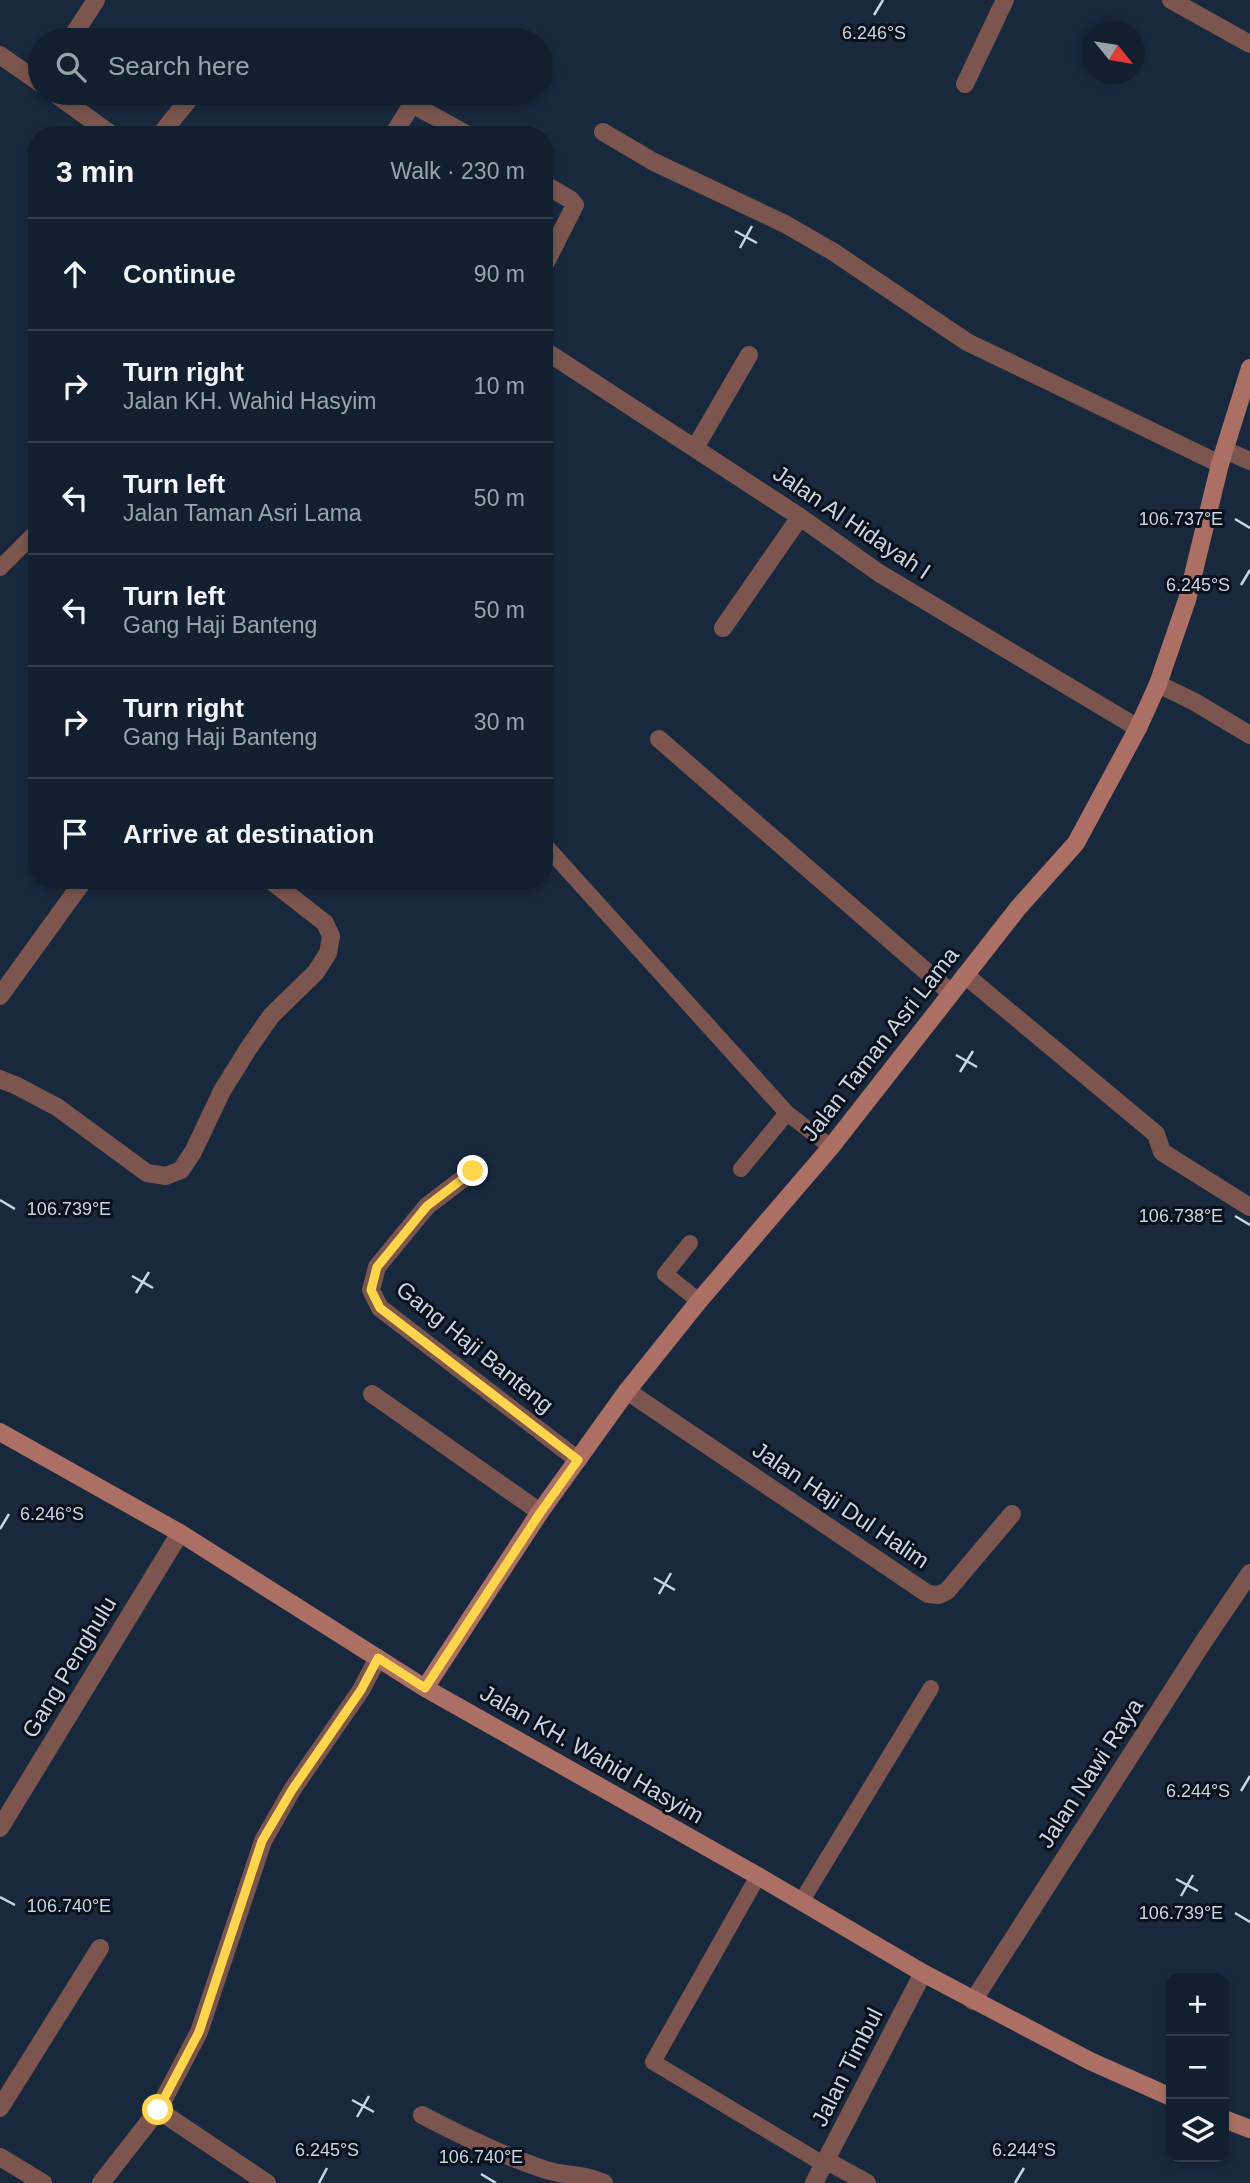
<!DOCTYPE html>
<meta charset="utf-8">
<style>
body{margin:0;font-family:Helvetica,sans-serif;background:#1b2736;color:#f1f3f6}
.controls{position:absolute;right:21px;bottom:21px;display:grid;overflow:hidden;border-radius:14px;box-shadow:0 4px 10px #0003}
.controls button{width:63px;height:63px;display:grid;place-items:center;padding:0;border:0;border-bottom:2px solid #313d4a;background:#121f2e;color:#f1f3f6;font:35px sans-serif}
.compass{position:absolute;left:1082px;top:21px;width:63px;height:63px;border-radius:50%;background:#121f2e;box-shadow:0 4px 10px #0003;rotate:120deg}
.stop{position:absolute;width:21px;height:21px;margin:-16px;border:5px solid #ffd54a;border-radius:50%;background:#fff}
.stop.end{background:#ffd54a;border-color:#fff;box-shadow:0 2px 7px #0008}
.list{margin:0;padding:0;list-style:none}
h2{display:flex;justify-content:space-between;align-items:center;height:91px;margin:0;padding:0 28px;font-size:30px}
h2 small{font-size:23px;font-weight:400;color:#9ca2aa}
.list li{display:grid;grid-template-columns:46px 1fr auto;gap:21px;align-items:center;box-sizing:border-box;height:112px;padding:0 28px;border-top:2px solid #313d4a}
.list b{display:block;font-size:26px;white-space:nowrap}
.list p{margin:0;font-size:23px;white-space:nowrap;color:#9ca2aa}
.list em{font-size:23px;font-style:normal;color:#9ca2aa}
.icon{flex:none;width:38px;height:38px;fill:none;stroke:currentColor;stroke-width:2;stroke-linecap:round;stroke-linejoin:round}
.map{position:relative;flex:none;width:1250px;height:2183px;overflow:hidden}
.search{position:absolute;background:#121f2e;box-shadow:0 4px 10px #0003;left:28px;top:28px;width:525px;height:77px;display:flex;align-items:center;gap:18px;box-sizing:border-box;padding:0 24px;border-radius:38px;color:#9ca2aa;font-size:26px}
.panel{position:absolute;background:#121f2e;box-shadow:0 4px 10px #0003;left:28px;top:126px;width:525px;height:763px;border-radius:28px}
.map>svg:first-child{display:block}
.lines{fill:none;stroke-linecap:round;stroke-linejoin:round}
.lane{stroke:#7c564e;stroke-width:16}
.street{stroke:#7c564e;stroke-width:18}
.secondary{stroke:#ab6f63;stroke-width:18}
.route{stroke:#ffd54a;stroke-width:9}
.ticks{fill:none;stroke:#cad5e3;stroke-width:2.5}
.labels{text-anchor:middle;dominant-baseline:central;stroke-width:6;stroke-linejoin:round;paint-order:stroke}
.street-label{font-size:23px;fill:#cad5e3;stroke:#0a111b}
.ticks-label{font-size:18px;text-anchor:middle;fill:#cad5e3;stroke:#0a111b;stroke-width:6;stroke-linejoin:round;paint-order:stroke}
</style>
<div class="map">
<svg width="1250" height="2183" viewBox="0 0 1250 2183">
<rect width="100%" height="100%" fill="#18293e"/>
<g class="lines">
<path class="lane" d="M0,568l34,-34
M544,844l243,269 44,34
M741,1169l46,-56
M690,1243l-25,31 34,27
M758,1876l-105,186 172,103
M801,1902l130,-214"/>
<path class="street" d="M1171,0l79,44
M70,40l26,-40
M0,55l40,28
M965,84l40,-84
M54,93l58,42
M603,132l51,30 131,62 47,27 135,91 253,122
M160,135l34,-42
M393,135l19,-31 56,31
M544,184l27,16 4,5 -31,61
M544,350l256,167 79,56 259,155
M695,448l54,-93
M1225,450l25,11
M723,628l77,-111
M1158,684l35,17 57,34
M659,739l292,254
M965,975l191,159 6,18 88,55
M0,996l84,-116
M0,1079l15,6 42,22 90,66 19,3 15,-6 12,-18 29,-61 26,-42 23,-33 45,-44 12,-19 3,-17 -6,-13 -55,-43
M473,1171l-46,35 -50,61 -6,23 9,18 198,152
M627,1391l301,203 11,1 8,-4 65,-77
M372,1394l168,118
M0,1828l180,-295
M973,2001l229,-357 48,-71
M0,2108l100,-160
M158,2110l109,73
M422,2115c40,21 81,41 124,55 19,6 40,4 58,13
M0,2157l43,26
M827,2161l40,22
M101,2183l57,-73 41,-78 64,-191 29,-51 69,-100 17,-32
M814,2183l109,-210"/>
<path class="secondary" d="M0,1432l180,101 245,155 333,188 165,97 167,88 81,36
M425,1688l115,-176 87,-121 72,-90 132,-154 187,-239 58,-65 62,-115 20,-44 29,-84 33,-136 30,-96
M1224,2119l26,10"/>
</g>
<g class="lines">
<path class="route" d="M158,2110l41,-78 63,-191 30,-51 69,-100 17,-32 47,30 115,-175 38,-53 -198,-152 -9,-18 6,-23 50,-61 46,-35"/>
</g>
<path class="ticks" d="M874,15l9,-15M735,231l22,12M740,248l12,-22M1235,519l15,9M1241,585l9,-15M956,1055l21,12M960,1072l13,-21M0,1200l15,9M1235,1216l15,9M132,1276l21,12M136,1293l13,-21M0,1529l9,-15M654,1578l21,12M659,1594l12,-21M1241,1791l9,-15M1176,1879l22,12M1181,1896l12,-21M0,1897l15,8M1235,1913l15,9M352,2100l22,12M357,2117l12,-21M481,2174l15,9M319,2183l8,-15M1015,2183l9,-15"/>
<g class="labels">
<g class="street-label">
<text transform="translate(852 522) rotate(34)">Jalan Al Hidayah I</text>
<text transform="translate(880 1044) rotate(-52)">Jalan Taman Asri Lama</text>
<text transform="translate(475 1347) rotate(39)">Gang Haji Banteng</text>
<text transform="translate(841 1505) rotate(34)">Jalan Haji Dul Halim</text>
<text transform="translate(69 1667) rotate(-59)">Gang Penghulu</text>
<text transform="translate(592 1754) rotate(30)">Jalan KH. Wahid Hasyim</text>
<text transform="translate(1090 1773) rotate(-57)">Jalan Nawi Raya</text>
<text transform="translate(847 2067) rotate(-63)">Jalan Timbul</text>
</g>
</g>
<g class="ticks-label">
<text x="874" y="39">6.246°S</text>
<text x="1181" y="525">106.737°E</text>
<text x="1198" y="591">6.245°S</text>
<text x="69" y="1215">106.739°E</text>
<text x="1181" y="1222">106.738°E</text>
<text x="52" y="1520">6.246°S</text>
<text x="1198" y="1797">6.244°S</text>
<text x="69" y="1912">106.740°E</text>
<text x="1181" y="1919">106.739°E</text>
<text x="327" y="2156">6.245°S</text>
<text x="1024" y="2156">6.244°S</text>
<text x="481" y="2163">106.740°E</text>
</g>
</svg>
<div class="controls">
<button>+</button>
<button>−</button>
<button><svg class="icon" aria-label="layers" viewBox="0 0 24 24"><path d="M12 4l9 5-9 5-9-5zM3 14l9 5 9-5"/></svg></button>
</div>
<svg class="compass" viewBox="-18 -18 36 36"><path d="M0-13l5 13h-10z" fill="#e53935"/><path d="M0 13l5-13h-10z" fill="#9ca2aa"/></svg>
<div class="stop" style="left:158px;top:2110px"></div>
<div class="stop end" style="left:473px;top:1171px"></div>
<div class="search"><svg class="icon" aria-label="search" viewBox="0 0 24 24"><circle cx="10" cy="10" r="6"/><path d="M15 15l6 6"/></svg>Search here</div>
<section class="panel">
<h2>3 min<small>Walk · 230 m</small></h2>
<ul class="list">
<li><svg class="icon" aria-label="ahead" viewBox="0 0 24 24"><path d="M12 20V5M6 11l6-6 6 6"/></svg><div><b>Continue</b></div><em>90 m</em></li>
<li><svg class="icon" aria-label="right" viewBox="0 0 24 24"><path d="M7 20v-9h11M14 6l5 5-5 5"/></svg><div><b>Turn right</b><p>Jalan KH. Wahid Hasyim</p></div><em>10 m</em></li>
<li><svg class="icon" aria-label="left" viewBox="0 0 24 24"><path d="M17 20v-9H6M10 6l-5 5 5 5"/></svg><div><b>Turn left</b><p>Jalan Taman Asri Lama</p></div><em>50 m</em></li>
<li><svg class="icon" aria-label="left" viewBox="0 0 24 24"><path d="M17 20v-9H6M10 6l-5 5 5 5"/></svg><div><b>Turn left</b><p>Gang Haji Banteng</p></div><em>50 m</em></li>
<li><svg class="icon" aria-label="right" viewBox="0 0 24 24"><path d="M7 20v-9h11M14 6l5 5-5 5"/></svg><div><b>Turn right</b><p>Gang Haji Banteng</p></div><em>30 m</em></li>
<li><svg class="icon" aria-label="arrive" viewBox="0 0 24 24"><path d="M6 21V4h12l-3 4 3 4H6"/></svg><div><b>Arrive at destination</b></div></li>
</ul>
</section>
</div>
